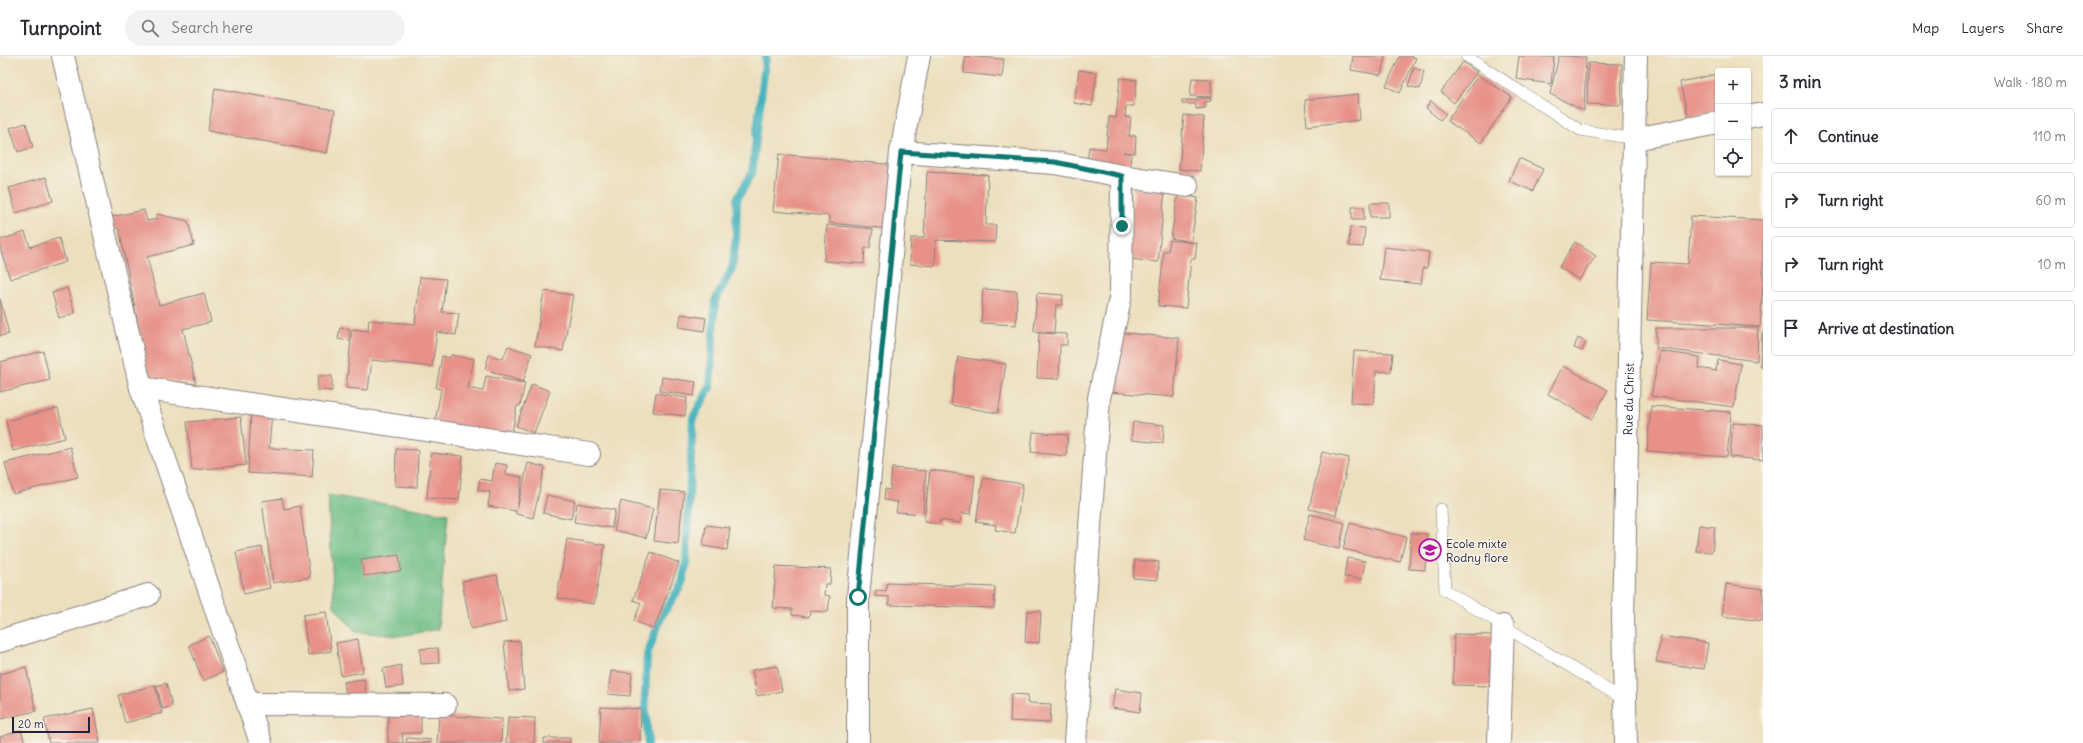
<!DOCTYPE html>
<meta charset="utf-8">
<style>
body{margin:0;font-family:Delius,sans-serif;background:#f2f2f3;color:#2b2b33}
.controls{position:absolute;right:12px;top:12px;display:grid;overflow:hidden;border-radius:4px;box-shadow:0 1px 3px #0004}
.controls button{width:36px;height:36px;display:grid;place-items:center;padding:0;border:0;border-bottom:1px solid #e1e1e2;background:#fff;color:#2b2b33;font:20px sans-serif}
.scale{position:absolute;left:12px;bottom:10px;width:78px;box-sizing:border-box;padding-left:4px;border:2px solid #22223b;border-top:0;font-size:11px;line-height:14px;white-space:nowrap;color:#22223b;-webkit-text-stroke:3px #f7f3e8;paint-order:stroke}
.stop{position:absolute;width:12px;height:12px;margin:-9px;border:3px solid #0f766e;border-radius:50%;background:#fff}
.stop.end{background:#0f766e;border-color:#fff;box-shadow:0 1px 4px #0008}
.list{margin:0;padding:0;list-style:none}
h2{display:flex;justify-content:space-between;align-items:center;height:52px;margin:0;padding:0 16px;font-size:17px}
h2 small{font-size:13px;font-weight:400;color:#7c7c81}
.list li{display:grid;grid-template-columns:26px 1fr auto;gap:12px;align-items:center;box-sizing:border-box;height:56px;margin:0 8px 8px;padding:0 8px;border:1px solid #e1e1e2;border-radius:4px}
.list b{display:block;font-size:15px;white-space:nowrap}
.list em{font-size:13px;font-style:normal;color:#7c7c81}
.icon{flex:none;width:22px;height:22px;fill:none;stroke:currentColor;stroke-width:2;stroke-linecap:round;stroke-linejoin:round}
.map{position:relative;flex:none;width:1763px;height:687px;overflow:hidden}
header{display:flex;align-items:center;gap:24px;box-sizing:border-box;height:56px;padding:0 20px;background:#fff;border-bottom:1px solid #e1e1e2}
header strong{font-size:19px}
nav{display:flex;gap:22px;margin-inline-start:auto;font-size:14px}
.search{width:280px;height:36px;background:#f2f2f3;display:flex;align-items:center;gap:10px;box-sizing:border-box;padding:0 14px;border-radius:22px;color:#7c7c81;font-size:15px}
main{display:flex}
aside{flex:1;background:#fff}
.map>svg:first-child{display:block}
.forest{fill:#6ebd87;stroke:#487061}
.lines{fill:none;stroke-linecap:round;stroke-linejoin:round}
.stream{stroke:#43b2bd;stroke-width:8}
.building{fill:#e79188}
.lane-casing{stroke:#87807c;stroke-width:12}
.street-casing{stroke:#87807c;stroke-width:24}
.lane{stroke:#fff;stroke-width:11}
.street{stroke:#fff;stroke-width:22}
.route{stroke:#0f766e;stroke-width:5}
.labels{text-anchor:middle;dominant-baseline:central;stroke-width:3;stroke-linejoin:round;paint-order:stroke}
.street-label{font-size:12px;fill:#22223b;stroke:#f7f3e8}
.poi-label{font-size:12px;fill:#22223b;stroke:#f7f3e8;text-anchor:start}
</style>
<header>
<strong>Turnpoint</strong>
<div class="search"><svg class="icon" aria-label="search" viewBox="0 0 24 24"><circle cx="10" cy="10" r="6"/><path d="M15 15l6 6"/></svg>Search here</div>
<nav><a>Map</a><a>Layers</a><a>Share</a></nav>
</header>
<main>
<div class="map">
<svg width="1763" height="687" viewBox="0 0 1763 687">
<rect width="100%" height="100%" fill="#f7f3e8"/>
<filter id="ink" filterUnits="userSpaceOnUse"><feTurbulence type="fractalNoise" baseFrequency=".025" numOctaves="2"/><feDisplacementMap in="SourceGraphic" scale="8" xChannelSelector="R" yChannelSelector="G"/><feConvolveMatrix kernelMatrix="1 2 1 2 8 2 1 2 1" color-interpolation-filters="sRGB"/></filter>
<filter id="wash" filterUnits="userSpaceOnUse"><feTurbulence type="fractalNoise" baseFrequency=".012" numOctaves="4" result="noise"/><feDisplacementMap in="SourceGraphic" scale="16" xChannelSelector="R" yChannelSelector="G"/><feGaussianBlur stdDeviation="0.9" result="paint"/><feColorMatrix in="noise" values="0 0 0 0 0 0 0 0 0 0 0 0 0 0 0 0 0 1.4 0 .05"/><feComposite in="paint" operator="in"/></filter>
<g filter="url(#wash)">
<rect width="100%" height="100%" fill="#ecdfbd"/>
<path class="forest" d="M328,439l120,19 -10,115 -39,7 -43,-4 -22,-26z"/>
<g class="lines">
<path class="stream" d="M648,687l-3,-46 2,-42 14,-38 21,-33 4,-20 7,-146 17,-31 5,-86 17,-33 4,-29 1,-40 15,-26 14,-117"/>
</g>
<g id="blocks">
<path class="building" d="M965,0l39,3 -2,18 -38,-4z
M1353,0h32l-4,19 -30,-5z
M1400,0h10l6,2 -16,35 -14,-7z
M1519,0l35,1 -3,27 -35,-5z
M1559,0l27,1 -2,54 -34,-17z
M1463,6l14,10 -23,31 -13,-11z
M1588,7l34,1 -1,41 -34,-1z
M1414,12l10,3 -4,18 -12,-3z
M1079,14l18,3 -5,33 -18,-3z
M1718,18v37l-30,7 -8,-36z
M1478,19l34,22 -31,46 -34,-22z
M1120,22l17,2 -3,26h-8l-1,11 6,1 -2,18h7l-1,17 -12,-1 8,2 -1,13 -43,-4 2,-16 17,2 3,-32 7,1z
M1192,22l19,1v18l-21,-1z
M215,32l120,22 -8,43 -119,-22z
M1358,38l2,26 -53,6 -2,-26z
M1197,42h13l1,3 -6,1v6l-9,1v-5h-14v-4h15z
M1431,45l15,13 -6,6 -14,-12z
M1184,59l20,2 -4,54 -21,-2z
M26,67l7,24 -15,5 -8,-24z
M779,98l117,11 -6,64 -61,-6v-7l-56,-5z
M1519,102l24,11 -10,22 -24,-10z
M927,116l61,3 -2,50h10l-1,17 -59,-2 -1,26 -25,-2 1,-26h13z
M46,121l7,24 -37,12 -7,-25z
M1134,132l31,2 -7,72 -30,-3z
M1178,138l20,4 -7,44 -20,-4z
M1370,147h19v14h-19z
M1352,151h12v13h-12z
M144,154l3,11 10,-2v-5l31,7 6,24 -47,12 12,48 45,-12 7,29 -28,7 13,55 -47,-6 -30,-150 -10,2 -3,-12z
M1691,160l72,4v64l-3,43 -113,-7 4,-58 37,2z
M827,169l46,4 -3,19h-5l-1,16 -40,-3z
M1350,171l15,1 -2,19 -14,-1z
M25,176l5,15 29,-9 7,24 -56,17 -10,-31v-8z
M1170,184l27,3 -2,16h-4l-5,49 -28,-2 6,-55h4z
M1575,186l21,14 -17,24 -20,-13z
M1384,191l45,5 -2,16h-4l-2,16 -41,-4z
M420,221l26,2 -4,33 17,1 -3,22 -19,-3 -5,35 -60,-7 -4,30 -22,-2 6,-59 16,2 1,-11 46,4z
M67,232l8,25 -16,5 -7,-25z
M983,233l34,2 -1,34 -35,-2z
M544,235l29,4 -10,56 -28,-5z
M1037,237l26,2 -1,10h-6l-2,28 -20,-2z
M0,243l9,35 -9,2z
M681,258l25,4 -2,13 -25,-4z
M340,272l10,1 -1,12 -11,-2z
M1656,272h102l-1,33 -101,-13z
M1115,276l64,6 -5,59 -64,-5z
M1039,277l28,1v11h-7l-1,34 -22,-1z
M1762,277h1v34l-3,-1z
M1578,282l8,4 -4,9 -8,-3z
M508,290l24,8 -9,28 -38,-13 4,-14 14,4z
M43,295l7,29 -50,12v-30z
M1354,295l39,2 -2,19 -15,-1 -2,33 -23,-1z
M1660,295l40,6 -1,11 17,3 2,-11 23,4 -7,43 -83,-11z
M451,299l23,4 -6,29 15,3 3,-15 39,7 -5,23h-3l-6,31 -76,-15 6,-33 -5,-1 6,-32 8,2z
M958,301l48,7 -8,49 -47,-8z
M1563,310l45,24 -16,29 -44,-25z
M318,320h14v15l-15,-1z
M662,321l34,5 -2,14 -34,-5z
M532,328l18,7 -16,42 -18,-7z
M656,337l31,5 -2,18 -32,-4z
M1651,350l80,6 -4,45 -80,-6z
M58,352l7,30 -52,13 -7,-30z
M251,355l21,1 -3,36 45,2 -2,27 -64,-4z
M241,361l5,48 -54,5 -5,-48z
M1133,366l31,3 -1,18 -32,-3z
M1733,367l30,2v35l-33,-3z
M1033,376l35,3 -2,21 -35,-4z
M70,391l8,30 -65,17 -8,-31z
M396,393l22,1 -1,37 -22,-1z
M1322,396l27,6 -13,57 -27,-6z
M431,397l32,3 -4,44 -32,-2z
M495,407l12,2 -1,9 16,3 -5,32 11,-46 17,4 -12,51 -17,-4v-3l-28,-5 2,-14 -12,-2 2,-11 12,2z
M892,412l34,3 -3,43 -27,-2 2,-10 -14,-2 1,-11 5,1z
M930,414l45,6 -4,38 -9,-1 -2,10 -20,-3 -1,4 -15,-2z
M983,422l40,6 -8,49 -20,-3 1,-5 -20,-3z
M660,434l24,2 -6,52 -24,-3z
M547,439l28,6 -4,18 -28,-6z
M282,442l2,11 16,-3 10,71 -37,6 -11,-82z
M621,445l32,8 -7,29 -32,-8z
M577,447l38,7 -3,18 -38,-6z
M1310,458l35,9 -6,26 -36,-9z
M1350,467l56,14 -6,25 -57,-13z
M706,469l24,3 -3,22 -24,-4z
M1699,469l16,2 -3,25 -16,-1z
M1411,477l16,1 -2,36 -16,-1z
M567,483l38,6 -11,59 -37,-6z
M262,491l8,41 -26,6 -8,-42z
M651,496l28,11 -25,66 -20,-8 7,-18 -8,-3z
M399,499l2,16 -37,5 -3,-16z
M1347,502l18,3 -3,18 -18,-2z
M1135,504l24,2 -2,18 -24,-2z
M776,510l55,3 -1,15h-5l-1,11 6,1 -2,16 -18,-1 -1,6 -17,-2v-6l-19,-1z
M497,519l9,47 -35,7 -9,-48z
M887,527l108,4 -1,21 -105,-3v-8l-14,-1 1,-6 10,1z
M1726,528l37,5v32l-41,-5z
M1027,555h14l-2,32 -14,-1z
M326,556l5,39 -23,4 -5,-40z
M1454,578l40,1 -1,51 -40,-1z
M209,580l14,36 -20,9 -14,-36z
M1661,580l47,7 -4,26 -48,-7z
M358,583l5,33 -22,4 -5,-33z
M520,585l4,48 -15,2 -5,-49z
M438,592l1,15 -18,1 -1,-15z
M401,609l2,21 -17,2 -3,-19z
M777,610l5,25 -25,5 -5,-26z
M26,611l10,44 -36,8v-45z
M611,615l21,2 -2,23 -22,-2z
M364,623l2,14 -20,3 -2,-14z
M166,627l6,23 -9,3 -7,-23z
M155,629l7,28 -37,10 -7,-28z
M1115,633l27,4 -2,19 -28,-4z
M1011,638l17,1 -1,8 24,1 -1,19 -40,-2z
M388,651h33v26h-19l1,10h-15z
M601,651l40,2 -1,34h-41z
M93,653l7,34h-51l-5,-24z
M439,659l63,4 -1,24h-64z
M508,661l27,1 -1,25h-28z
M21,674l4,13h-25v-6z
M407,682l24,2v3h-25z
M544,682h26v5h-26z"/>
</g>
</g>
<g filter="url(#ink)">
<use href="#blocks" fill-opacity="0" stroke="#87807c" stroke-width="1"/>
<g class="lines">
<g class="lane-casing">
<path id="lane" d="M1466,0l114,74 55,9
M1441,453l4,81 181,111"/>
</g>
<g class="street-casing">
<g id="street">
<path d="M63,0l78,332 120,355"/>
<path d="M1748,61l15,-3"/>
<path d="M1635,83l83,-16"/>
<path d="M901,96l154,11 67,13 65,10"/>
<path d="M141,332l448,66"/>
<path d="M0,585l148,-46"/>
<path d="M249,648l196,1"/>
<path d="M858,687v-146l43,-445 18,-96"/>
<path d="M1075,687l24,-345 22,-104 1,-118"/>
<path d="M1499,687l4,-117"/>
<path id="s1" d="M1626,687l-3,-125 13,-562"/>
</g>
</g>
<use href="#lane" class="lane"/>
<use href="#street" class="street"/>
</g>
</g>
<g class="lines" filter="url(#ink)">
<path class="route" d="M858,541l43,-445 154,10 67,14v50"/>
</g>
<defs>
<g id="school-ring" transform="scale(1.15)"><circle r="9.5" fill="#f7f3e8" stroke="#b5179e" stroke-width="1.5"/><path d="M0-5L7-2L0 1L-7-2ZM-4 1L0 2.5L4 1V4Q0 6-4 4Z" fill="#b5179e"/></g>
</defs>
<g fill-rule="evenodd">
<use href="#school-ring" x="1430" y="494"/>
</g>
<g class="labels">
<g class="street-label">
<text stroke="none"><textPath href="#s1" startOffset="344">Rue du Christ</textPath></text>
</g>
<g class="poi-label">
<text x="1446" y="487">Ecole mixte<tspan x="1446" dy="14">Rodny flore</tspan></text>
</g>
</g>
</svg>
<div class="controls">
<button>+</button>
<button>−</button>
<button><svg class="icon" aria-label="locate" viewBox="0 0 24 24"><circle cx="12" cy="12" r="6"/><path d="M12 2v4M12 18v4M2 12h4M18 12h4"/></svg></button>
</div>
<div class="scale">20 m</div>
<div class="stop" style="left:858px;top:541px"></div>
<div class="stop end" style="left:1122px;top:170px"></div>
</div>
<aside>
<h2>3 min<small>Walk · 180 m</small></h2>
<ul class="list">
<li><svg class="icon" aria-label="ahead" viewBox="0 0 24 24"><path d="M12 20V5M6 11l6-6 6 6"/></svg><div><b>Continue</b></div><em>110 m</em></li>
<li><svg class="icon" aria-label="right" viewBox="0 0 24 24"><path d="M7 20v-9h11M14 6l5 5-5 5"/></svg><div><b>Turn right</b></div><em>60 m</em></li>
<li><svg class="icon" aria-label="right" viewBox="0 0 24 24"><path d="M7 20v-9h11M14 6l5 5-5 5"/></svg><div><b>Turn right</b></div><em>10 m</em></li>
<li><svg class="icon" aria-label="arrive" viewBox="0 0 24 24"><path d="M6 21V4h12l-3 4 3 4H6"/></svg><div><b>Arrive at destination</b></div></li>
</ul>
</aside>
</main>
